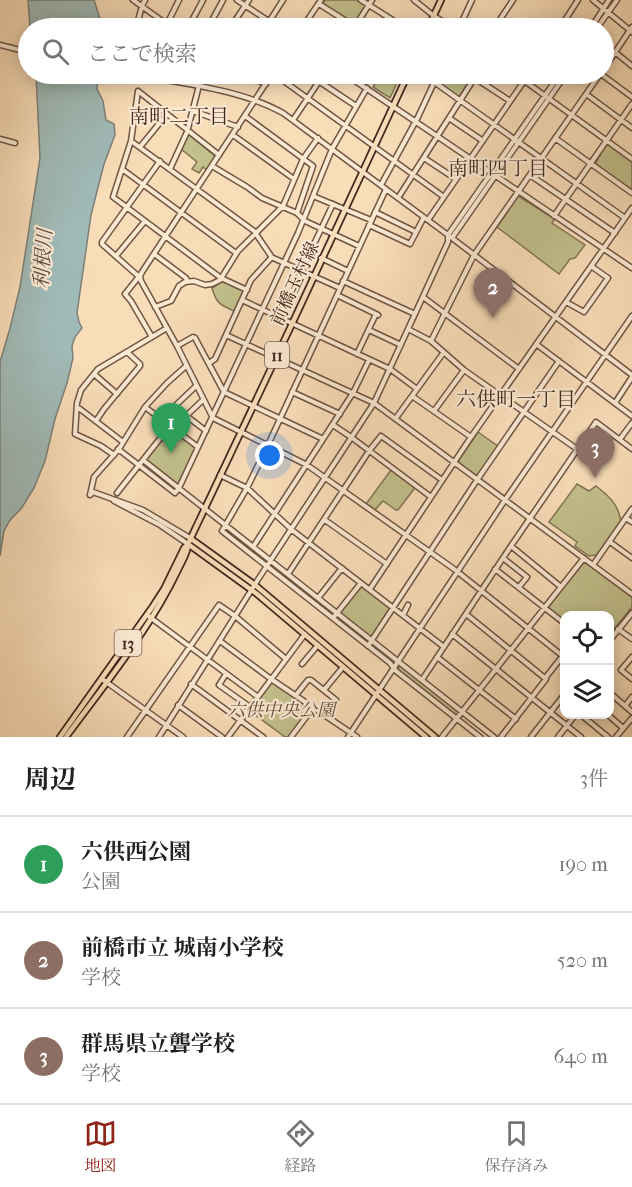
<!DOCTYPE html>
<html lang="ja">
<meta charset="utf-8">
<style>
body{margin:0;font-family:"IM FELL French Canon","Noto Serif JP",serif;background:#f6f6f6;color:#202124}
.controls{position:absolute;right:18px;bottom:18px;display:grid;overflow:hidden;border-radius:12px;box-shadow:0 3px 15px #0003}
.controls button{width:54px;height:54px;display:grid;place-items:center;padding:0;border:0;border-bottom:2px solid #e0e0e0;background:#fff;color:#202124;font:30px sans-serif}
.you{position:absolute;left:270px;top:456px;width:21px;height:21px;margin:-15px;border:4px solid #fff;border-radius:50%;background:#1a73e8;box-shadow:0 0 0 9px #1a73e833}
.badge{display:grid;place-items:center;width:39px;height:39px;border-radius:50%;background:#8f2418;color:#fff;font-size:20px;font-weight:700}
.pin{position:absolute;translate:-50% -50px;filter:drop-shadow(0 2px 3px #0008)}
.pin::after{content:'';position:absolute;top:32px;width:21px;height:18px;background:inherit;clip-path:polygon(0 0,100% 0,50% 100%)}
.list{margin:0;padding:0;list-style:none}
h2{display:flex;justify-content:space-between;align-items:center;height:78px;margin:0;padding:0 24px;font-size:26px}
h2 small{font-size:20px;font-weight:400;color:#757577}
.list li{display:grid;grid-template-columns:39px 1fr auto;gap:18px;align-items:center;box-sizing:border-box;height:96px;padding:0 24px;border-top:2px solid #e0e0e0}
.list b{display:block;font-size:22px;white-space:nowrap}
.list p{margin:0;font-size:20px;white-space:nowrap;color:#757577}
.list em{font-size:20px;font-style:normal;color:#757577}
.icon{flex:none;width:33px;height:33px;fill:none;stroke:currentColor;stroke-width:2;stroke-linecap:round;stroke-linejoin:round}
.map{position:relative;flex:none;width:632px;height:737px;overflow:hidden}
.search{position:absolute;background:#fff;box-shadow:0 3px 15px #0003;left:18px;right:18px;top:18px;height:66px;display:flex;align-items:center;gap:15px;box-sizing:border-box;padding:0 21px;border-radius:33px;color:#757577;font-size:22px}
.sheet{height:366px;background:#fff}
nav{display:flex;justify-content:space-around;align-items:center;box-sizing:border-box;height:84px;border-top:2px solid #e0e0e0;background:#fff;font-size:16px;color:#757577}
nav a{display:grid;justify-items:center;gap:3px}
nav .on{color:#8f2418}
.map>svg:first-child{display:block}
.green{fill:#c2c08c;stroke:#827455;stroke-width:1.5}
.water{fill:#a0bab7;stroke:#7b807a;stroke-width:1.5}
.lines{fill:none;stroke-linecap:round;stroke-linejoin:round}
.minor-casing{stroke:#705545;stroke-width:7}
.major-casing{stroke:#43281e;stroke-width:8}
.minor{stroke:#fbe9d2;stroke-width:4}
.major{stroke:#f9ddb9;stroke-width:4.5}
.labels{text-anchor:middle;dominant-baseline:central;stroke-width:4.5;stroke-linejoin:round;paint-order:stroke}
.shield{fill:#fbe9d2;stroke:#7a6254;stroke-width:1.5}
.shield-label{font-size:16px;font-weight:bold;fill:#43281e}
.street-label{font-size:18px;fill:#43281e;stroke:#fbe9d2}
.park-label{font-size:18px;font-style:italic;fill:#634e3a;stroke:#fbe9d2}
.neighbourhood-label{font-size:20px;fill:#43281e;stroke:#fbe9d2}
.water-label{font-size:20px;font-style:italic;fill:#5a4c44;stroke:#fbe9d2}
</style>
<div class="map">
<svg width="632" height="737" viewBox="0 0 632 737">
<rect width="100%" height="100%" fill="#f9ddb9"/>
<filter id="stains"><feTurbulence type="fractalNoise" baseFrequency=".00333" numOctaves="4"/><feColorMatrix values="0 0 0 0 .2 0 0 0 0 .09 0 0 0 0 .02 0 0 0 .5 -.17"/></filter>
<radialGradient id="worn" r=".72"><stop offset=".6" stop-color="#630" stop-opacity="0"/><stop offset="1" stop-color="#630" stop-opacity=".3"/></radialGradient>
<path class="green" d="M325,0h33l7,5v2l-10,16 -2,1 -29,-20 -1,-1z
M382,74h19l-11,24 -17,-11z
M440,74h34l-14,22 -2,1 -20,-15 -1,-2z
M187,135h2l26,21v2l-8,12 -4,-3 -4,6 -7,-4 5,-7 -16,-13z
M606,145h3l23,17v29l-37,-27z
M518,196l37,23 -3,4 33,22 -10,13 -5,1 -11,15 -62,-47z
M223,281l20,9 1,2 -9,19h-1c-14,-6 -18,-8 -22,-23z
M169,429h2l24,18v2l-16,34 -2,1 -30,-24 -1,-2z
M478,432l21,15 -22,30 -19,-13 1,-4z
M391,470l22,16 1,3 -16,21h-2l-13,-9 -8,9 -9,-6z
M577,484l12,7 7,-5c13,10 22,18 25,35l-24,34 -8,1 -14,-10 2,-4 -28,-20z
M583,562h2l47,35v10l-22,27v-18h-46v5l-16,-13v-2z
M362,586l28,22v2l-18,27h-2l-30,-23v-2l20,-25z
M400,665l59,47 -1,4h-2l-58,-46z
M271,682h2l36,25 1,2 -20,28h-5l-35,-26z"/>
<path class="water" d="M28,0h66l9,28h-73z
M36,74h69l-7,5 -1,10 6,12 3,19 8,4 1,11 -11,29 -13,51 -14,98 2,9 3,6 -7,9 -3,9 1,12 -6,25 -12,36 -10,42 -11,27 -13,21 -11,11 -6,11 -4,25v-194l10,-34 10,-41 20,-129z"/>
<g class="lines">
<g class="minor-casing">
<path id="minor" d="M133,0l39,28
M237,0l42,28
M361,0l41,26
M414,0l20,16 19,12
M593,0l39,32
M319,4l38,24
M136,28l6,-22 3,-6
M165,28l14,-28
M188,28l15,-28
M208,28l15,-28
M230,28l19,-28
M265,28l18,-28
M302,28l19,-28
M354,28l18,-28
M459,28l13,-28
M496,28l3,-7 14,-21
M560,28l18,-28
M591,28l18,-28
M597,28l20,-28
M0,45l28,7
M615,52l17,14
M604,69l28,-42
M135,74c49,11 103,14 148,39l165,122 184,140
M244,74l22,10
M272,74l-130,198 -2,4 1,5 36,65 36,72 94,47 147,104 110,88
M274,74l170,123
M308,74l48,32
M345,74l287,194
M423,74l202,144
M515,74l117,85
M601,74l31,23
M475,78l35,23
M586,94l46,34
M193,111l45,16
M245,116l68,50 -16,47
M449,118l34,23
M293,120l31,-46
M233,135l61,44
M555,138l77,55
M0,139l15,4
M131,141l123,90 17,25v2l-20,22 -36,79 -6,4
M140,147l27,-33
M219,155l-81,-64 -7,50 -18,56 108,81 26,12
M424,158l32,21
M212,166l35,21 15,11 35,15 8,8 54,25
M122,169l114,84
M170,169l17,-37 15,-58
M530,175l85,58
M381,185l37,-68 20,-43
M386,189l-118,256 -21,43 -25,43 168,132 6,8 84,66
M313,196l58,24
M398,198l79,-124
M375,212l41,20
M554,216l78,-112
M428,220l101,-146
M369,225l41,19 14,-27
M452,238l114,-164
M154,254l32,24 1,3
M116,256l29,-35
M271,257l69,31
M321,258l27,13
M140,276l-3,-1 -35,-31v-2l58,-81
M140,278l-3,1 -12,15 6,7 21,36
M343,281l72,33
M337,295l41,20
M423,297l96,72
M242,300l148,69 27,20
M566,302l18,10 24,-34 -17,-12
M155,307l16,-6 8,-15 6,-4 9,-1 11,4 7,-1 8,-4 18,-29 45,-45 20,-47 15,-21
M279,318l54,-114
M408,329l23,12 33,29 113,79
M369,330l32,15
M226,335l148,68 258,191
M431,341l43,-86 126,-181
M536,344l96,72
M177,346l16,-9 2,1 29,54 97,46
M357,354l19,-40
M94,374l23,20
M196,386l-20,19 -1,2 31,24
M292,392l48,22
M412,396l59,41
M615,403l17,-26
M145,407l53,40
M77,408l3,1 43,33
M434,411l30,-41
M186,416l17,-16
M396,418l48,-66
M96,421l8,-12 36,-43v-2l-13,-12
M333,425l18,12 80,60
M170,426l-27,34 351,277
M620,439l12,-16
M118,449l57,44 4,-5 119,-255 34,-84 35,-61
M114,455l-13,-9 -26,-12 2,-31 4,-13 17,-21 69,-41
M220,475l27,13 45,42 152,117
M117,493l26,-33
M91,494l2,-2 50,18 47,28
M90,495l4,-18 25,-28 26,-42 22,-24 19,-17
M114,501l46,24 28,19
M626,518l6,4
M325,520l62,44
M610,542l22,16
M511,546l50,41
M253,547l100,-154 16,-33
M503,558l24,19 -8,10
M593,565l39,-56
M495,569l69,54
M288,574l81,-123 12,-15 61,44
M370,589l101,-152 161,-229
M318,598l24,-30
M466,614l80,65 -45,58
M147,615l111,82
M403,615l5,-10
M333,618l28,-35
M618,629l14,10
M452,634l129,103
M610,640l22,-27
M220,641l51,38 86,58
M368,646l109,-166 82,-119
M437,657l79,62
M632,657l-11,13 11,9
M302,664l16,-19
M226,674l-7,11 31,22
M546,677l15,-19
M102,679l81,58
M422,680l89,-134 85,-124 36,27
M191,684l72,53
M324,690l19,-23
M610,693l22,19
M296,695l12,-15h3l25,20 -10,16
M178,705l44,32
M625,706l7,-9
M580,714l28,23
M607,714l16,14
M127,737l92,-132 16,11 51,43
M159,737l98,-156 117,-178 74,-161v-7l112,-161
M228,737l77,-103
M291,737l22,-29
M348,737l157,-237 127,-184
M442,737l142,-179
M531,737l33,-42
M558,737l18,-23
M616,737l16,-19"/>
</g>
<g class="major-casing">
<path id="major" d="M428,28l13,-28
M190,538l65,47 180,152
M188,544l69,50 169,143
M60,737l93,-131 11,-17 20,-41 4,-4 104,-220 116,-250
M66,737c39,-53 84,-108 112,-167 4,-9 10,-17 10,-26"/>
</g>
<use href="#minor" class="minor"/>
<use href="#major" class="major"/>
</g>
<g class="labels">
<g class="shield">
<rect x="265" y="342" width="24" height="26" rx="4.5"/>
<rect x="114.5" y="630" width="27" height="26" rx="4.5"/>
</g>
<g class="shield-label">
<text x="277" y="355">11</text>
<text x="128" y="643">13</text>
</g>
<g class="street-label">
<text transform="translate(295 284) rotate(-65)">前橋玉村線</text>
</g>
<g class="park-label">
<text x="281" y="710">六供中央公園</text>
</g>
<g class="neighbourhood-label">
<text x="179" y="116">南町二丁目</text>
<text x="498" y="168">南町四丁目</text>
<text x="516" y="399">六供町一丁目</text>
</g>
<g class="water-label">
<text transform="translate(43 259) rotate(-86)">利根川</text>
</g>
</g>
<rect width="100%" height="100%" filter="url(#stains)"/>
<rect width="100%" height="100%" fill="url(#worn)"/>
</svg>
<div class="controls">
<button><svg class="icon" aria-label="locate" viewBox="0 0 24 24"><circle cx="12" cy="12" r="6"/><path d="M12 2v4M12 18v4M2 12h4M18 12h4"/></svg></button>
<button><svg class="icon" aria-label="layers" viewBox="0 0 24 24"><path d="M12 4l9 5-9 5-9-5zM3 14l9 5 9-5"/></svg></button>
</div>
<div class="you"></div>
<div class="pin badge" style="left:171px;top:453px;background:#2e9e5b">1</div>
<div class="pin badge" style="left:493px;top:318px;background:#8d6e63">2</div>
<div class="pin badge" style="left:595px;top:478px;background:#8d6e63">3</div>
<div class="search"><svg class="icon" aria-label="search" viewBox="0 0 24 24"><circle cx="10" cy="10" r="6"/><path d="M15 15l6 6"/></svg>ここで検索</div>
</div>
<section class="sheet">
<h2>周辺<small>3件</small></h2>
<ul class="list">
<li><span class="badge" style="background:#2e9e5b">1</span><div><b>六供西公園</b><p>公園</p></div><em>190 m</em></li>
<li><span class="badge" style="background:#8d6e63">2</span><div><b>前橋市立 城南小学校</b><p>学校</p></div><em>520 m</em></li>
<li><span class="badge" style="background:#8d6e63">3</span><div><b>群馬県立聾学校</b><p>学校</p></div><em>640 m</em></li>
</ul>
</section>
<nav>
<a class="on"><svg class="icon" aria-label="map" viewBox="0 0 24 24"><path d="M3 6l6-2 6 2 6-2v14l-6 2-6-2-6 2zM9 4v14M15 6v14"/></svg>地図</a>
<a><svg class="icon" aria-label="directions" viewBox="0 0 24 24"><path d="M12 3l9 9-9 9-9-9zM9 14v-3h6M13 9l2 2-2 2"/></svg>経路</a>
<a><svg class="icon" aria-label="saved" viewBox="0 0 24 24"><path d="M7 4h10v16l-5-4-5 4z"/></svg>保存済み</a>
</nav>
